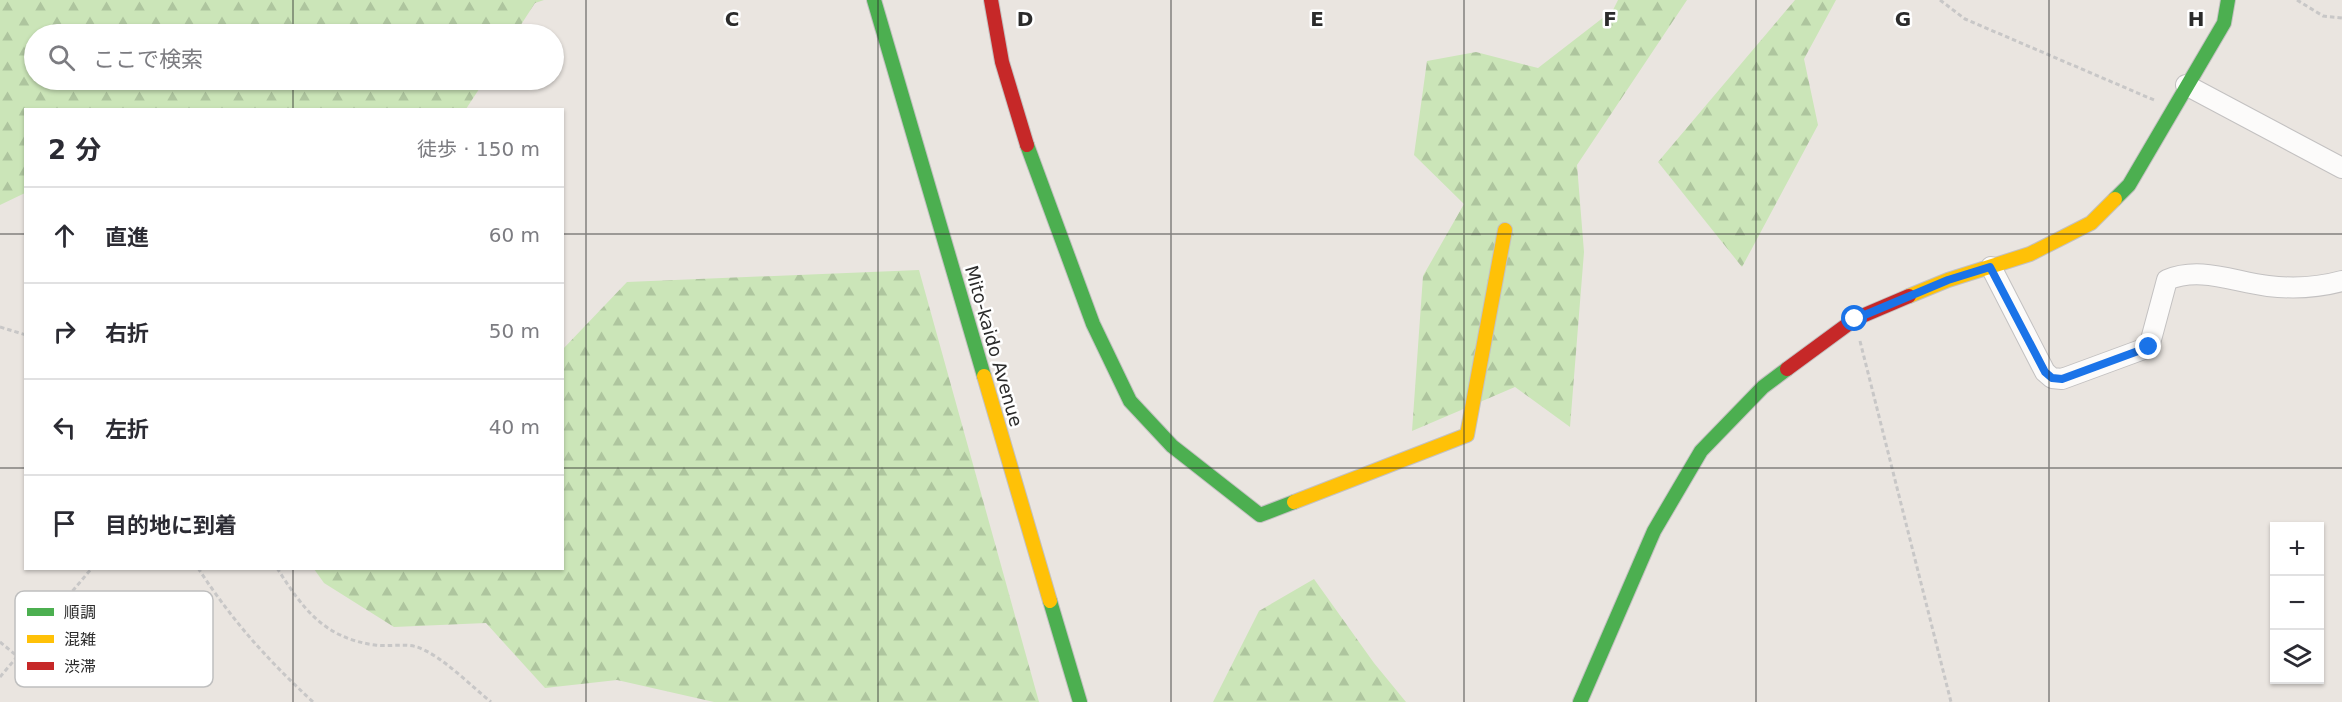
<!DOCTYPE html>
<html lang="ja">
<meta charset="utf-8">
<style>
body{margin:0;font-family:"DejaVu Sans","Noto Sans JP",sans-serif;background:#f2f2f3;color:#2b2b33}
.controls{position:absolute;right:18px;bottom:18px;display:grid;overflow:hidden;border-radius:0px;box-shadow:0 2px 4px #0004}
.controls button{width:54px;height:54px;display:grid;place-items:center;padding:0;border:0;border-bottom:2px solid #e1e1e2;background:#fff;color:#2b2b33;font:30px sans-serif}
.stop{position:absolute;width:18px;height:18px;margin:-14px;border:4px solid #1a73e8;border-radius:50%;background:#fff}
.stop.end{background:#1a73e8;border-color:#fff;box-shadow:0 2px 6px #0008}
.list{margin:0;padding:0;list-style:none}
h2{display:flex;justify-content:space-between;align-items:center;height:78px;margin:0;padding:0 24px;font-size:26px}
h2 small{font-size:20px;font-weight:400;color:#7c7c81}
.list li{display:grid;grid-template-columns:39px 1fr auto;gap:18px;align-items:center;box-sizing:border-box;height:96px;padding:0 24px;border-top:2px solid #e1e1e2}
.list b{display:block;font-size:22px;white-space:nowrap}
.list em{font-size:20px;font-style:normal;color:#7c7c81}
.icon{flex:none;width:33px;height:33px;fill:none;stroke:currentColor;stroke-width:2;stroke-linecap:round;stroke-linejoin:round}
.map{position:relative;flex:none;width:2342px;height:702px;overflow:hidden}
.search{position:absolute;background:#fff;box-shadow:0 2px 4px #0004;left:24px;top:24px;width:540px;height:66px;display:flex;align-items:center;gap:15px;box-sizing:border-box;padding:0 21px;border-radius:33px;color:#7c7c81;font-size:22px}
.panel{position:absolute;background:#fff;box-shadow:0 2px 4px #0004;left:24px;top:108px;width:540px;height:462px;border-radius:0px}
.map>svg:first-child{display:block}
.forest{fill:url(#forest-firs)}
.lines{fill:none;stroke-linecap:round;stroke-linejoin:round}
.street-casing{stroke:#c3c1c1;stroke-width:22}
.fast-casing{stroke:#c3c1c1;stroke-width:16}
.slow-casing{stroke:#c3c1c1;stroke-width:16}
.jam-casing{stroke:#c3c1c1;stroke-width:16}
.path{stroke:#c8c7c7;stroke-width:3;stroke-dasharray:4.5 3;stroke-linecap:butt}
.street{stroke:#fcfbfa;stroke-width:20}
.fast{stroke:#4caf50;stroke-width:14}
.slow{stroke:#ffc107;stroke-width:14}
.jam{stroke:#c62828;stroke-width:14}
.route{stroke:#1a73e8;stroke-width:8}
.grid{fill:none;stroke:#2b2b2b;stroke-width:1.5;stroke-opacity:0.55}
.labels{text-anchor:middle;dominant-baseline:central;stroke-width:5;stroke-linejoin:round;paint-order:stroke}
.street-label{font-size:18px;fill:#2b2b2b;stroke:#fff}
.key{fill:#fff;stroke:#bfbfbf;stroke-width:1.5}
.key-label{font-size:16px;fill:#2b2b2b}
.grid-label{font-size:20px;text-anchor:middle;font-weight:bold;fill:#2b2b2b;stroke:#fff;stroke-width:5;stroke-linejoin:round;paint-order:stroke}
</style>
<div class="map">
<svg width="2342" height="702" viewBox="0 0 2342 702">
<defs>
<pattern id="forest-firs" width="22" height="20" patternUnits="userSpaceOnUse" patternTransform="scale(1.5)"><rect width="22" height="20" fill="#cbe5b8"/><path d="M5 1l3.5 6h-7zM16 11l3.5 6h-7z" fill="#aec59e"/></pattern>
</defs>
<rect width="100%" height="100%" fill="#eae5e0"/>
<path class="forest" d="M0,0h544l-9,3 -20,31h-481v46h451l-19,29 -440,1 -1,83 -25,12z
M1618,0h69l-110,165 7,87 -14,175 -55,-40 -103,44 11,-155 41,-72 -50,-49 13,-94 49,-9 62,16 75,-58z
M1795,0h41l-32,59 14,66 -76,142 -84,-105z
M919,270l120,432h-325l-97,-22 -72,8 -59,-65 -92,4 -70,-44 -10,-14 248,-1 1,-219 64,-67z
M1314,579l60,84 32,39h-193l46,-91z"/>
<g class="lines">
<g class="street-casing">
<path id="street" d="M2186,85l156,83
M1991,267l54,105 7,6 10,1 87,-32 18,-67c33,-14 67,2 101,6 26,3 49,2 74,-5"/>
</g>
<g class="fast-casing">
<path id="fast" d="M874,0l110,376
M1027,145l66,179 37,77 42,45 88,69 34,-13
M2115,199l14,-14 95,-162 4,-23
M1050,601l30,101
M1580,702l74,-171 47,-80 62,-64 24,-18"/>
</g>
<g class="slow-casing">
<path id="slow" d="M1909,296l39,-16 82,-26 61,-31 24,-24
M984,376l66,225
M1294,502l173,-67 38,-205"/>
</g>
<g class="jam-casing">
<path id="jam" d="M991,0l11,62 25,83
M1787,369l68,-50 54,-23"/>
</g>
<path class="path" d="M1940,0l25,19 189,81
M2297,0l26,16 19,2
M0,327l26,8
M1860,341l91,361
M198,568c36,55 68,90 115,134
M277,568c26,41 47,70 98,77 13,2 29,-2 42,2 24,8 53,38 74,55
M0,642l17,14
M0,677l92,-109"/>
<use href="#street" class="street"/>
<use href="#fast" class="fast"/>
<use href="#slow" class="slow"/>
<use href="#jam" class="jam"/>
</g>
<g class="lines">
<path class="route" d="M1855,319l93,-39 42,-13 55,105 7,6 10,1 87,-32"/>
</g>
<path class="grid" d="M293,0v34M586,0v702M878,0v702M1171,0v702M1464,0v702M1756,0v702M2049,0v702M293,80v30M0,234h26M562,234h1780M0,468h26M562,468h1780M293,568v134"/>
<g class="labels">
<g class="street-label">
<text transform="translate(994 346) rotate(74)">Mito-kaido Avenue</text>
</g>
</g>
<rect x="15" y="591" width="198" height="96" rx="9" class="key"/>
<rect x="27" y="608" width="27" height="8" fill="#4caf50"/>
<rect x="27" y="635" width="27" height="8" fill="#ffc107"/>
<rect x="27" y="662" width="27" height="8" fill="#c62828"/>
<g class="key-label">
<text x="64" y="618">順調</text>
<text x="64" y="645">混雑</text>
<text x="64" y="672">渋滞</text>
</g>
<g class="grid-label">
<text x="732" y="26">C</text>
<text x="1025" y="26">D</text>
<text x="1317" y="26">E</text>
<text x="1610" y="26">F</text>
<text x="1903" y="26">G</text>
<text x="2196" y="26">H</text>
</g>
</svg>
<div class="controls">
<button>+</button>
<button>−</button>
<button><svg class="icon" aria-label="layers" viewBox="0 0 24 24"><path d="M12 4l9 5-9 5-9-5zM3 14l9 5 9-5"/></svg></button>
</div>
<div class="stop" style="left:1855px;top:319px"></div>
<div class="stop end" style="left:2149px;top:347px"></div>
<div class="search"><svg class="icon" aria-label="search" viewBox="0 0 24 24"><circle cx="10" cy="10" r="6"/><path d="M15 15l6 6"/></svg>ここで検索</div>
<section class="panel">
<h2>2 分<small>徒歩 · 150 m</small></h2>
<ul class="list">
<li><svg class="icon" aria-label="ahead" viewBox="0 0 24 24"><path d="M12 20V5M6 11l6-6 6 6"/></svg><div><b>直進</b></div><em>60 m</em></li>
<li><svg class="icon" aria-label="right" viewBox="0 0 24 24"><path d="M7 20v-9h11M14 6l5 5-5 5"/></svg><div><b>右折</b></div><em>50 m</em></li>
<li><svg class="icon" aria-label="left" viewBox="0 0 24 24"><path d="M17 20v-9H6M10 6l-5 5 5 5"/></svg><div><b>左折</b></div><em>40 m</em></li>
<li><svg class="icon" aria-label="arrive" viewBox="0 0 24 24"><path d="M6 21V4h12l-3 4 3 4H6"/></svg><div><b>目的地に到着</b></div></li>
</ul>
</section>
</div>
